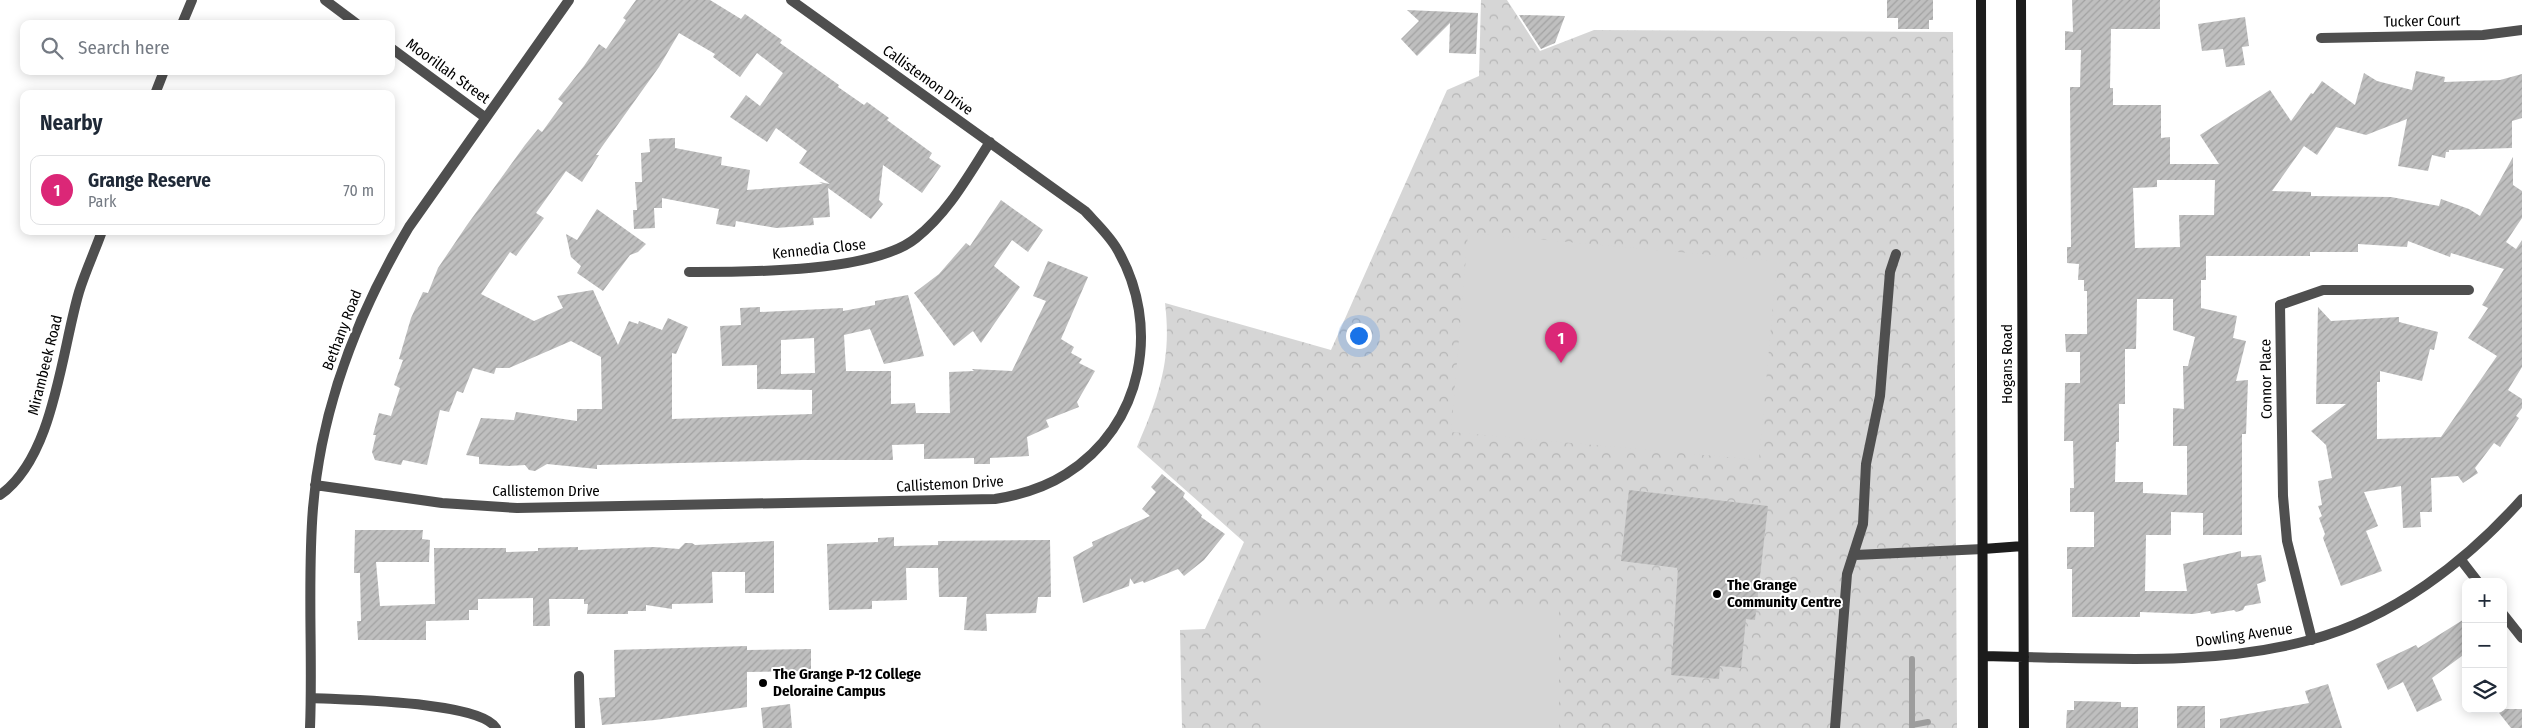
<!DOCTYPE html>
<meta charset="utf-8">
<style>
body{margin:0;font-family:"Fira Sans Condensed",sans-serif;background:#f2f2f3;color:#1f2937}
.controls{position:absolute;right:15px;bottom:15px;display:grid;overflow:hidden;border-radius:10px;box-shadow:0 2px 12px #0003}
.controls button{width:45px;height:45px;display:grid;place-items:center;padding:0;border:0;border-bottom:1px solid #e0e1e3;background:#fff;color:#1f2937;font:25px sans-serif}
.you{position:absolute;left:1358px;top:335px;width:18px;height:18px;margin:-12px;border:4px solid #fff;border-radius:50%;background:#1a73e8;box-shadow:0 0 0 8px #1a73e833}
.badge{display:grid;place-items:center;width:32px;height:32px;border-radius:50%;background:#db2777;color:#fff;font-size:16px;font-weight:700}
.pin{position:absolute;translate:-50% -41px;filter:drop-shadow(0 1px 2px #0008)}
.pin::after{content:'';position:absolute;top:26px;width:18px;height:15px;background:inherit;clip-path:polygon(0 0,100% 0,50% 100%)}
.list{margin:0;padding:0;list-style:none}
h2{display:flex;justify-content:space-between;align-items:center;height:65px;margin:0;padding:0 20px;font-size:21px}
h2 small{font-size:16px;font-weight:400;color:#747a83}
.list li{display:grid;grid-template-columns:32px 1fr auto;gap:15px;align-items:center;box-sizing:border-box;height:70px;margin:0 10px 10px;padding:0 10px;border:1px solid #e0e1e3;border-radius:10px}
.list b{display:block;font-size:19px;white-space:nowrap}
.list p{margin:0;font-size:16px;white-space:nowrap;color:#747a83}
.list em{font-size:16px;font-style:normal;color:#747a83}
.icon{flex:none;width:28px;height:28px;fill:none;stroke:currentColor;stroke-width:2;stroke-linecap:round;stroke-linejoin:round}
.map{position:relative;flex:none;width:2522px;height:728px;overflow:hidden}
.search{position:absolute;background:#fff;box-shadow:0 2px 12px #0003;left:20px;top:20px;width:375px;height:55px;display:flex;align-items:center;gap:12px;box-sizing:border-box;padding:0 18px;border-radius:10px;color:#747a83;font-size:19px}
.panel{position:absolute;background:#fff;box-shadow:0 2px 12px #0003;left:20px;top:90px;width:375px;height:145px;border-radius:10px}
.map>svg:first-child{display:block}
.forest{fill:url(#forest-crowns)}
.pitch{fill:#d6d6d6}
.lines{fill:none;stroke-linecap:round;stroke-linejoin:round}
.stream{stroke:#9d9d9d;stroke-width:6}
.building{fill:url(#building-hatch);fill-rule:evenodd}
.lane{stroke:#4f4f4f;stroke-width:10}
.street{stroke:#4f4f4f;stroke-width:10}
.secondary{stroke:#1c1c1c;stroke-width:10}
.poi-dot{fill:#000;stroke:#fff;stroke-width:2}
.labels{text-anchor:middle;dominant-baseline:central;stroke-width:4;stroke-linejoin:round;paint-order:stroke}
.street-label{font-size:15px;fill:#000;stroke:#fff}
.poi-label{font-size:15px;font-weight:bold;fill:#000;stroke:#fff;text-anchor:start}
</style>
<div class="map">
<svg width="2522" height="728" viewBox="0 0 2522 728">
<defs>
<pattern id="forest-crowns" width="20" height="18" patternUnits="userSpaceOnUse" patternTransform="scale(1.25)"><rect width="20" height="18" fill="#d6d6d6"/><path d="M2 6a3 3 0 1 1 6 0M12 15a3 3 0 1 1 6 0" fill="none" stroke="#b6b6b6"/></pattern>
<pattern id="building-hatch" width="6" height="6" patternUnits="userSpaceOnUse" patternTransform="scale(1.25)"><rect width="6" height="6" fill="#bfbfbf"/><path d="M-1 1l2-2M0 6l6-6M5 7l2-2" fill="none" stroke="#a2a2a2"/></pattern>
</defs>
<rect width="100%" height="100%" fill="#fff"/>
<path class="forest" d="M1481,0h26l33,51 54,-21 359,2 4,696h-775l-2,-98 25,-1 39,-87 -107,-95c22,-51 35,-87 28,-144l166,47 116,-260 32,-14z"/>
<path class="pitch" d="M1468,233l309,28 -18,199 -308,-28z
M1264,607h295v121h-295z"/>
<g class="lines">
<path class="stream" d="M1912,725l16,-3
M1912,728v-69"/>
</g>
<path class="building" d="M636,0h74l31,19 4,-5 37,26 -2,3 59,42 -1,2 26,18 3,-3 22,16 -2,2 45,33 -3,5 12,8 -19,27 -39,-28 -4,35 4,4 -12,15 -43,-31 2,29 -17,1 1,7 -38,3 -40,-7 -1,6 -19,-3 3,-15 -57,-11v10h-8l1,20 -21,1 -1,-19h4l-2,-28h7l-1,-29 9,-1 -1,-13 26,-1v10l47,9 -1,8 29,5 -3,20 76,-6 -4,-2 11,2 -31,-21 8,-12 -31,-23 -9,14 -37,-25 16,-22 14,11 23,-33 -26,-20 -17,24 -27,-20 2,-3 -36,-21 -20,34 -63,88h3l-17,27 -16,-11 -30,42 8,5 -28,38 -6,-4 -29,42 53,27 29,-13 -6,-12 36,-6 25,55 11,-24 9,3 1,-3 23,9 6,-12 20,9 -12,27 -4,-1v66l140,-5v-24l-55,-1v-24l-35,1 -2,-40 21,-1 -1,-17 20,-1v5l83,-4v3l32,-6v-4l33,-6 16,61 -40,8 -14,-35 -26,6 2,36h45v33l24,-1 1,10h34l-1,-41 25,-1 -2,-2 40,2 34,-70 -13,-5 15,-35 40,16 -27,62 13,8 -3,6 11,6 -3,4 16,8 -18,31 2,5 -33,13 3,7 -22,10 2,19 -39,2v6h-16v-6l-50,1v-15l-32,1 1,15h-91l-205,5v4l-50,-5 -12,7 -6,-1 -4,-5 -17,1 -29,-2v-7l-13,-2 15,-37 33,2 2,-8 61,9v-12h25l-1,-52 -30,-16 -62,27h-13l-2,6 -21,-6 -10,25 -6,-2 -8,21 -9,-2 -13,55 -24,-5 -2,5 -26,-5 -3,-8 4,-17h-3l6,-22 12,3 9,-28 -6,-3 9,-25 -4,-1 12,-41 12,-26 5,1 10,-25 29,-43 58,-80 13,-16 4,3 21,-29 -5,-4 26,-33 15,-22 7,5 20,-29 -3,-2zM814,338l1,35 -34,1v-34z
M1887,0h46v20h-4v9h-31v-11h-11z
M2072,0h88v29h-49l-1,59h3v17h48v33l9,-1v27h49l-19,-29 70,-45 21,31 20,-28 2,1 9,-13 33,24 9,-32 13,8 35,9 4,-19 29,6 -1,5 56,-2 22,-6v44l-10,3v27l-63,2v2h-3l-1,6 -13,-3 -4,16 -30,-5 9,-47 -41,16 -30,-8 -19,28 -13,-9 -32,45 39,1v4l80,1 48,9 2,-7 28,10 11,7 33,-59v28l9,6v27l-16,24 10,7 6,-9v127l-14,23 14,9v9l-6,8 3,2 -19,29 -6,-4 -19,25 3,5 -15,10 -5,-7 -27,2 1,34h-12l1,15 -18,1 -2,-42 -37,6 14,34 -12,5 16,40 -41,15 -18,-48 2,-4 -6,-16 3,-2 -4,-10 4,-1 -4,-24 14,-3 -6,-33 -15,-14 35,-27h-30l2,-97 13,14 68,-4v5l39,10 -4,18 -4,-1 -8,32 -42,-10v11h-3v57l64,-2 56,-81 -29,-18 20,-30 -6,-3 22,-36 -53,-16 -1,4 -42,-16 -1,6 -49,-3v8h-48v4h-104v24h-5v28l36,8 -4,22 13,3 -10,40 12,-1 -2,54h-4v101h-39v-22l-32,-1v23h-25l-1,56h42l-4,-27 58,-13v6l20,-2 5,26 -9,3 4,19 -16,3 -2,4 -7,2 -2,-2 -23,4 -1,-3 -17,3 -53,-2v5h-68v-48h-5v-22h27v-35h-24v-24h4l-1,-47h-9l1,-58h15v-31h-14l-1,-18h22v-43h-3v-11h-6l1,-16 -12,-1v-16h4l-1,-160h10l1,-37h-16v-19l8,1zM2157,180h58l-1,35h-35l1,32 -45,1 -2,-60 24,-1zM2137,299h36v31l22,7 -7,29h-5l1,43 -11,-1v38h14v49l-44,-2v-11h-28l1,-40h3v-38h6v-55h11z
M1407,10l71,3 -2,41 -27,-1 1,-30 -33,33 -16,-17 18,-18z
M1519,15l46,1 -10,27 -14,6z
M2245,17l4,29 -7,1 3,18 -19,2 -3,-18 -21,2 -4,-27z
M1001,200l42,30 -15,22 -16,-12 -18,26 26,21 -39,56 -8,-12 -19,15 -40,-53 25,-19 27,-31 4,3z
M597,209l49,35 -8,8 -8,3 -27,36 -26,-18 4,-7 -10,-9 -5,-23 11,6z
M1162,474l23,19 -2,4 19,18 -1,2 24,17 -21,26 -20,16 -6,-7 -34,14 -1,-2 -9,3 -4,-6 -1,8 -46,17 -10,-46 20,-11 -1,-4 58,-26 -8,-7 14,-17 -5,-5z
M1629,490l139,16 -13,114 -9,-1 -5,49 -21,-2 -1,13 -48,-4 7,-107 -57,-7z
M355,530h68l-1,9 8,1 -1,22h-53l4,44 55,-2 -1,-56h72v4l32,-1v-3l40,-1v3l76,-3 25,2 6,-6h7l3,2 79,-4v52h-29v-21h-33l1,31 -41,1v5l-26,-4v6h-18v3h-41l1,-10h-4v-5h-35l1,27h-17v-28l-55,1v11h-9v10l-43,1v19h-68l-1,-19h4l-1,-48h-6z
M894,537v9l44,-1v-4l112,-1 1,57h-13l-2,16 -50,1 1,17 -23,-1 3,-33h-28l-1,-29h-32l1,32 -35,1v8l-43,1 -2,-66 51,-2v-4z
M2466,618v35l-34,25 10,22 -25,12 -14,-30 -15,8 -12,-26 40,-19 2,3z
M747,646v4l64,-1v22l-64,1v35l-92,13 -53,5 -3,-27 16,-1 -1,-47z
M2328,684l14,44h-122v-9l89,-16 -4,-12z
M2074,701l47,1v5h17v21h-72l1,-18h7z
M790,704l2,24h-29l-2,-20z
M2177,706h28v22h-28z
M2496,709h26v19h-11z"/>
<g class="lines">
<path class="lane" d="M2280,305l43,-15h146
M1855,555l128,-6
M579,676l1,52
M311,698c34,2 169,3 185,30
M1835,728l12,-154 16,-50 3,-60 14,-68 10,-124 6,-18"/>
<path class="street" d="M325,0l32,24
M182,24l10,-24
M2321,38l162,-3 39,-5
M391,48l95,70
M155,94l9,-23
M689,272c57,0 184,1 227,-34 32,-25 52,-62 74,-96
M2280,305l3,191 4,45 25,99
M315,485l127,18 75,5 478,-9c25,-4 49,-11 71,-25 77,-48 96,-148 51,-225 -8,-14 -21,-26 -32,-38l-294,-211
M0,495c54,-38 61,-142 79,-203 6,-20 16,-41 23,-61
M2461,560l17,22
M2503,614l19,24
M2024,657c95,2 193,8 286,-17 83,-22 156,-78 212,-141
M310,728c3,-73 -3,-147 3,-220 8,-101 45,-195 96,-281l160,-227"/>
<path class="secondary" d="M1981,0l2,728
M2021,0l3,728
M1983,549l40,-3
M1983,656l41,1"/>
</g>
<g class="poi-dot">
<circle cx="1717" cy="594" r="5"/>
<circle cx="763" cy="683" r="5"/>
</g>
<g class="labels">
<g class="street-label">
<text transform="translate(2422 21) rotate(-1)">Tucker Court</text>
<text transform="translate(448 71) rotate(36)">Moorillah Street</text>
<text transform="translate(928 80) rotate(36)">Callistemon Drive</text>
<text transform="translate(819 249) rotate(-6)">Kennedia Close</text>
<text transform="translate(342 330) rotate(-69)">Bethany Road</text>
<text transform="translate(2007 364) rotate(-90)">Hogans Road</text>
<text transform="translate(45 365) rotate(-76)">Mirambeek Road</text>
<text transform="translate(2266 379) rotate(-91)">Connor Place</text>
<text transform="translate(950 484) rotate(-3)">Callistemon Drive</text>
<text x="546" y="491">Callistemon Drive</text>
<text transform="translate(2244 635) rotate(-8)">Dowling Avenue</text>
</g>
<g class="poi-label">
<text x="1727" y="585">The Grange<tspan x="1727" dy="17">Community Centre</tspan></text>
<text x="773" y="674">The Grange P-12 College<tspan x="773" dy="17">Deloraine Campus</tspan></text>
</g>
</g>
</svg>
<div class="controls">
<button>+</button>
<button>−</button>
<button><svg class="icon" aria-label="layers" viewBox="0 0 24 24"><path d="M12 4l9 5-9 5-9-5zM3 14l9 5 9-5"/></svg></button>
</div>
<div class="you"></div>
<div class="pin badge" style="left:1561px;top:363px">1</div>
<div class="search"><svg class="icon" aria-label="search" viewBox="0 0 24 24"><circle cx="10" cy="10" r="6"/><path d="M15 15l6 6"/></svg>Search here</div>
<section class="panel">
<h2>Nearby<small></small></h2>
<ul class="list">
<li><span class="badge">1</span><div><b>Grange Reserve</b><p>Park</p></div><em>70 m</em></li>
</ul>
</section>
</div>
